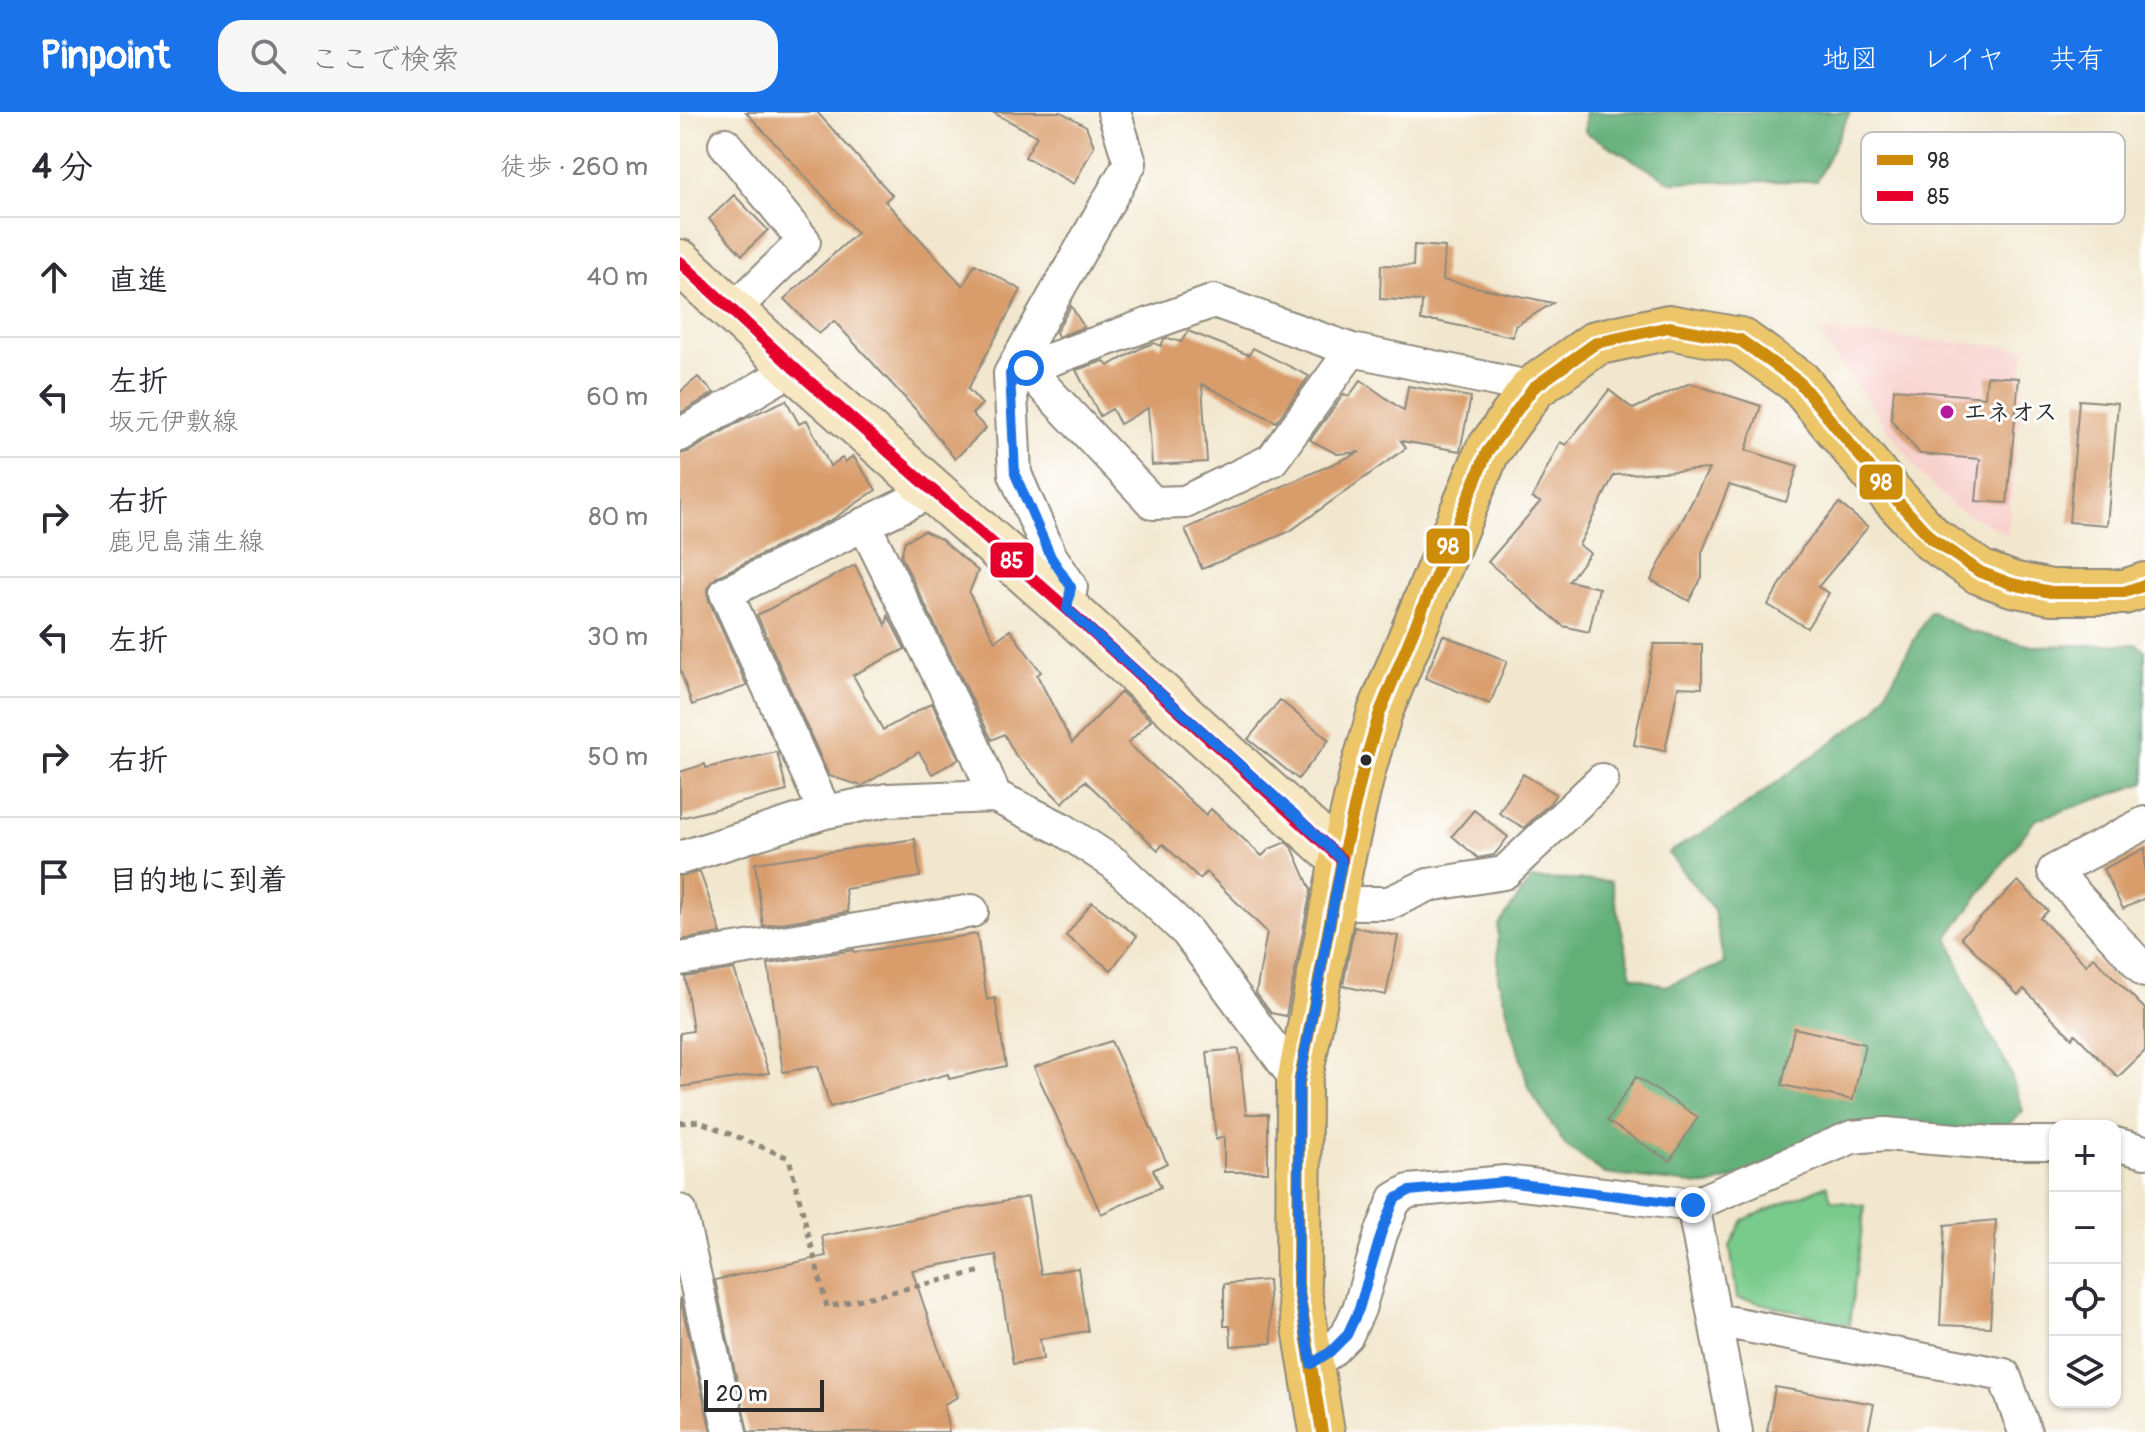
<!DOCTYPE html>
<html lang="ja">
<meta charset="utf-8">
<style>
body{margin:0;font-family:Pangolin,"Klee One",sans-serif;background:#f7f7f7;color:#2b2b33}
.controls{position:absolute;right:24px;bottom:24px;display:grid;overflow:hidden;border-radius:16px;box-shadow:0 2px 6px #0004}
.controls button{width:72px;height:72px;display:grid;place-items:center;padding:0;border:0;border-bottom:2px solid #e1e1e2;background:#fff;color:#2b2b33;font:40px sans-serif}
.scale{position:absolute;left:24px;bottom:20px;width:120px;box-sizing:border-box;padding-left:8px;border:4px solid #2b2b2b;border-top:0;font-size:22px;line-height:28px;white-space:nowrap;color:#2b2b2b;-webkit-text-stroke:6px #fff;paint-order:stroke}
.stop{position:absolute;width:24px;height:24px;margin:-18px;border:6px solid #1a73e8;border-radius:50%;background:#fff}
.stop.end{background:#1a73e8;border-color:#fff;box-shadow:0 2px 8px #0008}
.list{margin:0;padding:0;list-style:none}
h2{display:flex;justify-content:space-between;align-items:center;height:104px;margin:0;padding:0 32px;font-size:34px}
h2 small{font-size:26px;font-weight:400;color:#7c7c81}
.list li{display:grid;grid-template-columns:52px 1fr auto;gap:24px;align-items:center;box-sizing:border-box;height:120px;padding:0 32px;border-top:2px solid #e1e1e2}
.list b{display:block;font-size:30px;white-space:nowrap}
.list p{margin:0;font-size:26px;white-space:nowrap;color:#7c7c81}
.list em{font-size:26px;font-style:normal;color:#7c7c81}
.icon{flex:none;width:44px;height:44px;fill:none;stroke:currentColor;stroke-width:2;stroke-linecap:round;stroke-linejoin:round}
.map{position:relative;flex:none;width:1465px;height:1320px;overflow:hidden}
header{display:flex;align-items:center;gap:48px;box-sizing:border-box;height:112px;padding:0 40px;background:#1a73e8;color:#fff}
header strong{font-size:38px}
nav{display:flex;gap:44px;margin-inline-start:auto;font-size:28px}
.search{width:560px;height:72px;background:#f7f7f7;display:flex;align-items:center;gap:20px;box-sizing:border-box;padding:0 28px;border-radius:24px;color:#7c7c81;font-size:30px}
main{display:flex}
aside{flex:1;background:#fff}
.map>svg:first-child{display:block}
.built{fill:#f7d0cc}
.green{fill:#79cb8c;stroke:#527b5c;stroke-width:2}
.forest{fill:#62af78;stroke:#466d52;stroke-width:2}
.building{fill:#d99d6c}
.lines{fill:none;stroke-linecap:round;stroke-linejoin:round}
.minor-casing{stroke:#8e897c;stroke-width:36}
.secondary-casing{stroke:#8e897c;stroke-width:48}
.primary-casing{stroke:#8e897c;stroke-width:48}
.path{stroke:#8e897c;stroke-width:5;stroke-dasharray:6 6;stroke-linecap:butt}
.minor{stroke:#fff;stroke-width:32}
.secondary{stroke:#f7e8c3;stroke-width:44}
.primary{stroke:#ecc669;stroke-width:44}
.bus-1-casing{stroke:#fff;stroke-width:18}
.bus-2-casing{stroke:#fff;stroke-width:18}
.bus-1{stroke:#ce8d09;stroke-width:12}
.bus-2{stroke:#e4002b;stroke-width:12}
.route{stroke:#1a73e8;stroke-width:10}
.poi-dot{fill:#b5179e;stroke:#fff;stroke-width:3}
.bus-dot{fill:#2b2b2b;stroke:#fff;stroke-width:3}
.labels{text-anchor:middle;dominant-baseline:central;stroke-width:6;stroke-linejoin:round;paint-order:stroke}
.poi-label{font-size:24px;font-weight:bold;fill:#2b2b2b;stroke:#fff;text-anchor:start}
.key{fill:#fff;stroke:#bfbfbf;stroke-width:2}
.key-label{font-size:22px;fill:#2b2b2b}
.line-badge{stroke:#fff;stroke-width:3}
.badge-label{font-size:22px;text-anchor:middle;font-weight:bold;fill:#fff}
</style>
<header>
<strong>Pinpoint</strong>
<div class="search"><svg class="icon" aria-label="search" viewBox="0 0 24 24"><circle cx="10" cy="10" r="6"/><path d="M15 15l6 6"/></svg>ここで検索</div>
<nav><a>地図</a><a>レイヤ</a><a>共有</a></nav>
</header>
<main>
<aside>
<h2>4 分<small>徒歩 · 260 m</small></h2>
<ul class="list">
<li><svg class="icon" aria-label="ahead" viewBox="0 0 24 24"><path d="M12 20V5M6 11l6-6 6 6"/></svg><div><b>直進</b></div><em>40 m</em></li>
<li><svg class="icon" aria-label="left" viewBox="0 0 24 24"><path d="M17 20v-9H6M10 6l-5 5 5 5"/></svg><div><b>左折</b><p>坂元伊敷線</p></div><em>60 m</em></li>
<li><svg class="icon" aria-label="right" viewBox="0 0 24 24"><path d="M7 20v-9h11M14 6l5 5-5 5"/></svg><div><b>右折</b><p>鹿児島蒲生線</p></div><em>80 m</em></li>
<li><svg class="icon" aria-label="left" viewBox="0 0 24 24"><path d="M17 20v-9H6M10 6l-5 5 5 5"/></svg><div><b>左折</b></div><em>30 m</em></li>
<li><svg class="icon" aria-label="right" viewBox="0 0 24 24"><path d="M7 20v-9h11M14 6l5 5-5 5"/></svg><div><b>右折</b></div><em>50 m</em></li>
<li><svg class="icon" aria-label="arrive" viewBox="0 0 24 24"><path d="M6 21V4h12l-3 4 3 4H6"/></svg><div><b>目的地に到着</b></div></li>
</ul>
</aside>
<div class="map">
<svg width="1465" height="1320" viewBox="0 0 1465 1320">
<rect width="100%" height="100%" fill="#fff"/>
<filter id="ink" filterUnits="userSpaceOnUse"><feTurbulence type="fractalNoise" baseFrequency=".0125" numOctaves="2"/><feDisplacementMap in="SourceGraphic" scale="16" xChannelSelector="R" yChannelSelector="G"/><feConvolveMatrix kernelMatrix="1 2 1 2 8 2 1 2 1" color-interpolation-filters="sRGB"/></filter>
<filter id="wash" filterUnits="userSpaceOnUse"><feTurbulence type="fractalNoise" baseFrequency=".006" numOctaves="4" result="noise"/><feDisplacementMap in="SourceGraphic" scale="32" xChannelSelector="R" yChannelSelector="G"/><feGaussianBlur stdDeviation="1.8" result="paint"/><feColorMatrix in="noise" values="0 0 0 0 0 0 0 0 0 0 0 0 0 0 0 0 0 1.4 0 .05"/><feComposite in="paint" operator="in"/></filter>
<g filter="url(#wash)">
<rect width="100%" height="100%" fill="#f2e7ce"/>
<path class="built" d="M1137,219l208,17 -17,187 -54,-28 -32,-31z"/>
<path class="green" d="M1147,1073l4,15 34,6 -16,119 -100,-25 -12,-1 -7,-53 13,-26z"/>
<path class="forest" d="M905,0h265l-33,69 -146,1 -86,-50z
M1250,499l38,20 65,15 103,-2 9,6v133l-110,37 -87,117 29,74 31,56 15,44 -11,12 -26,11 -76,-9 -202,61 -103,-12 -40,-29 -36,-56 -31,-111v-52l33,-47 80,2 21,95 33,10 59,-22 -10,-54 -46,-57 64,-38 144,-105z"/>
<g id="blocks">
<path class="building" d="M66,0h71l75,83 -7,6 78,85 12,-22 46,26 -53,99 14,15 -10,10 14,14 -31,31 -39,-49 -82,-89 -15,13 -35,-35 73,-66z
M312,0h69l25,14 8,20 -20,38 -49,-27 12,-21z
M54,83l34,35 -26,25 -33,-36z
M734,133l31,2 -2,33 110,23 -38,23 -2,11 -77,-16h-15l1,-20 -42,-2 1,-34 32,1z
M391,194l13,21 -26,10 -2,-5z
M508,219l61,24 4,-7 56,28 -33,46 -74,-38 5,78 -55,3 -4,-57 -28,16 -8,-15 -12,7 -24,-46 28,-9 4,5 35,-19 11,-4 7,3 3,-7 4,-1 13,4z
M1307,264l32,2 -12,125 -31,-2 4,-42 -60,-5 -29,-34 3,-31 91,8z
M18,265l16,16 -34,20v-21z
M681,268l43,31 4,-25 63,11 -11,54 -59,-10 5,7 -116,83 -88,38 -17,-40 175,-77 -23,2 -27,-14 34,-46 5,2z
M1010,271l71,23 -15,44 52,16 -12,36 -57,-17 -27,68v24l-13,24 -38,-21 58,-111 -95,6 -35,70 11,8 -21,28 30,7 -10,44 -26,-6 -75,-64 52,-60 -8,-4 28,-56 6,3 43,-55 24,19z
M106,288l13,24 8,-4 23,46 12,-8 3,4 8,-6 23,34 -43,29 -115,57 -7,6 -4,9 2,10 38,85 -55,19 -12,-36v-215l10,-3 52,-31z
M1399,288l39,3 -11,122 -38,-3z
M1159,391l29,24 -50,60 11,6 -22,35 -39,-23 34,-57z
M244,419l17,8 37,32 -9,22 26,48 15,-11 31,42 -4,3 35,68 49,-51 30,28 -23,23 78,72 5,-6 51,47 7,-7 17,-7 7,7 18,41 -25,126 -15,-3 -15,-20 11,-61 -61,-60 -6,7 -37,-35 -5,6 -73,-69 -23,22 -46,-47 -12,-22 -12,6 -91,-184 4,-15z
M175,453l31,60 2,-9 17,33 -52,26 30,55 49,-27 27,56 -27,15 -13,-22 -57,34 -33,-10 -72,-161z
M763,523l64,26 -17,43 -65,-26z
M974,532h48v44l-24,-1 -13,64 -31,-6z
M600,588l49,40 -31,39 -50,-40z
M97,640l10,39 -107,27v-46l25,-8 1,4z
M843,662l33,20 -6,9 -26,25 -25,-15z
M794,698l34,27 -14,18 -16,3 -26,-22z
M235,727l5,38 -75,12 3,23 -85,14 -8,-63z
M1465,736v50l-22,11 -20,-40z
M20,760l21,61 -41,7v-64z
M1338,769l30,30 -8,7 46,47 7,-8 52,52v42l-27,26 -43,-43 -3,4 -48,-49 -6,6 -57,-58z
M412,790l45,34 -26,34 -45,-34z
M674,815l44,9 -12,59 -43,-9z
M297,822l10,66 8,-2 11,68 -57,13 -1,-5 -118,33 -12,-41 -35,6 -15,-108 86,-14v2l17,-2z
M54,857l35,104 -89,14v-54l13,-2 -8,-54z
M1114,916l71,16 -12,56 -71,-15z
M431,929l56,122 -14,7 8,17 -60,27 -67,-147z
M559,937l7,65h22v58h-44v-36l-8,4 -9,-88z
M956,965l62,40 -28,44 -63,-40z
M348,1085l13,77 37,-6 10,63 -48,8 3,20 -30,5 -17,-109 -84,15 32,95 14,32 -14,7 5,28h-201l-33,-152 111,-24 -4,-20z
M1316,1108l-6,107 -50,-2 5,-100z
M588,1168l4,63 -41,3 -1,-20h-6v-42z
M0,1185l31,135h-31z
M1095,1275l99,17 -6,28h-101z"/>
</g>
</g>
<g filter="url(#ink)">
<use href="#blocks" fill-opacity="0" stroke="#8e897c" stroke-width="2"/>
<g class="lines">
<g class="minor-casing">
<path id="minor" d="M45,32l79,97 -72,70
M346,256l127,135 32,-1 87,-42 80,-110
M330,262l204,-73 138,49 181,38
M0,323l114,-67
M184,412l108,218 23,54
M387,497l4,-22 -20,-30 -36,-83 -5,-100 120,-211 -16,-51
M145,700l-99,-219 206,-102
M1465,711l-91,48 91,100
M0,746l145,-46 62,-12 108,-4 67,33 52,34 73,69 112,151
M654,791h55l39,-18 76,-12 98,-93
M0,847l292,-48
M1435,1032l30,8
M1013,1093l43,227
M0,1099l50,221
M1036,1208l288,55 21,57
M631,1252l19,-12 17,-17 12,-26 22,-75 14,-35 14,-8 96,-9 188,23 159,-68 33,-3 107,9h63"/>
</g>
<g class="secondary-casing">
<path id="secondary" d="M0,150l114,106 273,241 275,251"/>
</g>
<g class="primary-casing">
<path id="primary" d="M642,1320l-24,-147 1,-202 43,-223 21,-90 17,-58 107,-260 46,-64 63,-45 73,-16 71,13 59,42 93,113 40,44 48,33 32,12 39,8h73l21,-7"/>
</g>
<path class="path" d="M0,1011l18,-2 91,37 38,149 155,-36"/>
<use href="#minor" class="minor"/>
<use href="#secondary" class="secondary"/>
<use href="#primary" class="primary"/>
<g class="bus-1-casing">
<path id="bus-1" d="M642,1320l-24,-147 1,-202 43,-223 21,-90 17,-58 107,-260 46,-64 63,-45 73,-16 71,13 59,42 93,113 40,44 48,33 32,12 39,8h73l21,-7"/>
</g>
<g class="bus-2-casing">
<path id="bus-2" d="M0,150l114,106 273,241 275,251"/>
</g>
<use href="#bus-1" class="bus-1"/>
<use href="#bus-2" class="bus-2"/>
</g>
</g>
<g class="lines" filter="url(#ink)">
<path class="route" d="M346,256l-16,6 5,100 36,83 20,30 -4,22 227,205 48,46 -43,223 -1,202 13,79 19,-12 17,-17 12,-26 22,-75 14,-35 14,-8 96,-9 188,23"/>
</g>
<circle class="poi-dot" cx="1267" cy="300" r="8"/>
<circle class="bus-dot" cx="686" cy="648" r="7"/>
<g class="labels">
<g class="poi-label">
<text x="1283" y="300">エネオス</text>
</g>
</g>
<rect x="1181" y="20" width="264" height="92" rx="12" class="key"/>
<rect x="1197" y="43" width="36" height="10" fill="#ce8d09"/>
<rect x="1197" y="79" width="36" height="10" fill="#e4002b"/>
<g class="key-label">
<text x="1247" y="56">98</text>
<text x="1247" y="92">85</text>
</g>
<g class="line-badge">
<rect x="1178" y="351" width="46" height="38" rx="8" fill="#ce8d09"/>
<rect x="745" y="415" width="46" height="38" rx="8" fill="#ce8d09"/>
<rect x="309" y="429" width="46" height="38" rx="8" fill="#e4002b"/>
</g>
<g class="badge-label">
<text x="1201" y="378">98</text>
<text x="768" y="442">98</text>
<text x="332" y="456">85</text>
</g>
</svg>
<div class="controls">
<button>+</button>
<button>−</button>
<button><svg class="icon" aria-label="locate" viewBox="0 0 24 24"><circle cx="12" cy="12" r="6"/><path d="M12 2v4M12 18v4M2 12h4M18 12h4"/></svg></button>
<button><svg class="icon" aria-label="layers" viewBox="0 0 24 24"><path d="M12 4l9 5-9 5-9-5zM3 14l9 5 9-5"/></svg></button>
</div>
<div class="scale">20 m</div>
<div class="stop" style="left:346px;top:256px"></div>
<div class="stop end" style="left:1013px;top:1093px"></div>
</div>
</main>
